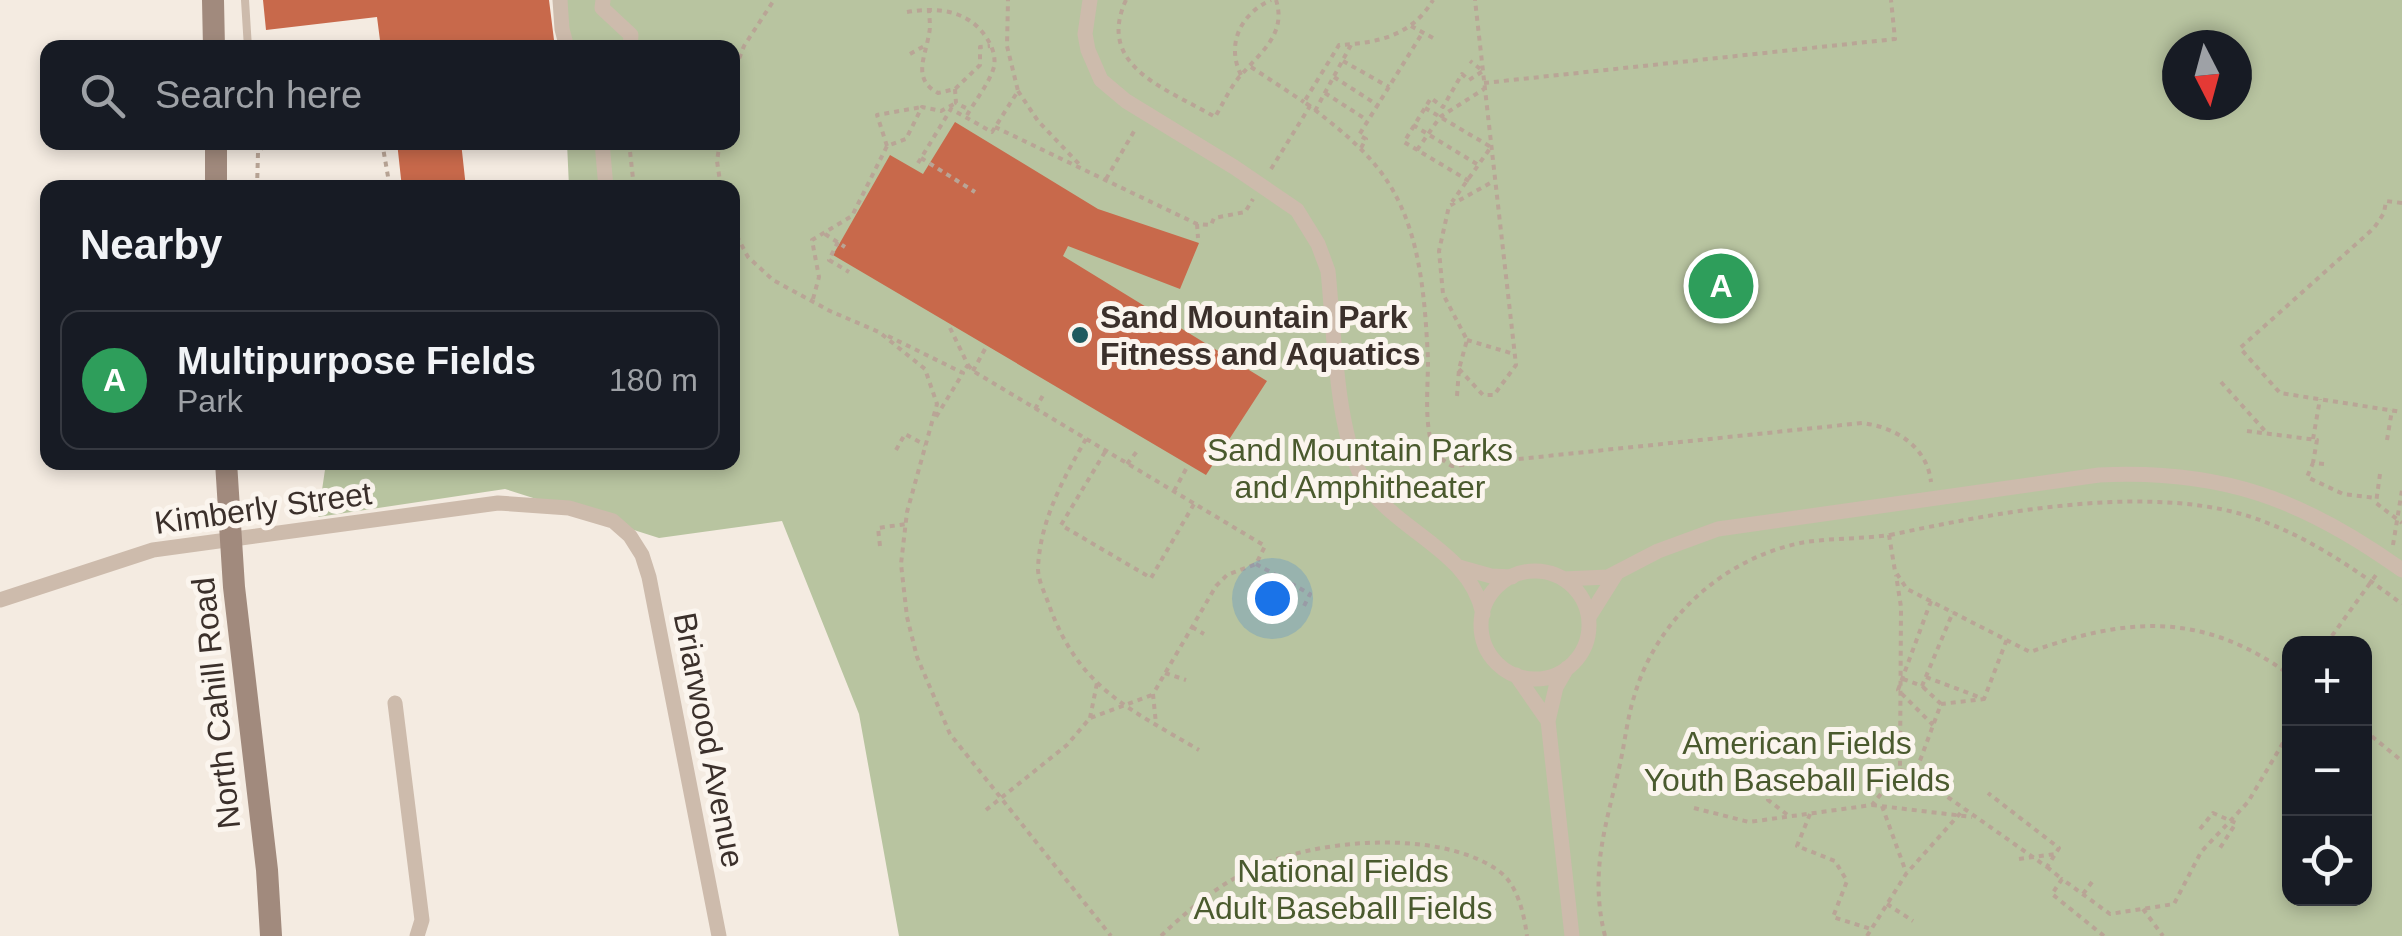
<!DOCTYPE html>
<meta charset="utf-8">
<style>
body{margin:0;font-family:Arial,sans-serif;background:#20242c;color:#f1f3f6}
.controls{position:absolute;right:30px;bottom:30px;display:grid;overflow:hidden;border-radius:20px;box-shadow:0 5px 15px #0003}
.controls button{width:90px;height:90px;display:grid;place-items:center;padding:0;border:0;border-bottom:2px solid #363941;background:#171b24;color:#f1f3f6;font:50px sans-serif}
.compass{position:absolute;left:2162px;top:30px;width:90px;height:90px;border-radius:50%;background:#171b24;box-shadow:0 5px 15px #0003;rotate:174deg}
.you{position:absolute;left:1272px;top:598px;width:35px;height:35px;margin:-25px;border:8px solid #fff;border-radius:50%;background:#1a73e8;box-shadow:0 0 0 15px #1a73e833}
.badge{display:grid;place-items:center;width:65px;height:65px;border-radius:50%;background:#92aeb2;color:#fff;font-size:32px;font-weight:700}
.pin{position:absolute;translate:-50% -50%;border:5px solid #fff;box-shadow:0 2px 10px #0006}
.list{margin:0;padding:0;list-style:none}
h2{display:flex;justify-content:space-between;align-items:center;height:130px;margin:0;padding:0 40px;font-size:42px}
h2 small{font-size:32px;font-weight:400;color:#9ea1a6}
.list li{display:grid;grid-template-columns:65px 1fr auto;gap:30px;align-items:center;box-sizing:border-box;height:140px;margin:0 20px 20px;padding:0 20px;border:2px solid #363941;border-radius:20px}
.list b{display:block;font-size:38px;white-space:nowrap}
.list p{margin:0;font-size:32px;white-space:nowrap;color:#9ea1a6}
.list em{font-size:32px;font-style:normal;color:#9ea1a6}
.icon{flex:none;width:55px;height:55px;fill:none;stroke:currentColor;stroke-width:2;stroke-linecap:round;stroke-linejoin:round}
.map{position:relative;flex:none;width:2402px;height:936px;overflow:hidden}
.search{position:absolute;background:#171b24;box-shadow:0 5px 15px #0003;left:40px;top:40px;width:700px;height:110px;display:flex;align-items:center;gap:25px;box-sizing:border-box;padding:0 35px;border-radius:20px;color:#9ea1a6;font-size:38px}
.panel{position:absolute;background:#171b24;box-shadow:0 5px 15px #0003;left:40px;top:180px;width:700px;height:290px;border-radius:20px}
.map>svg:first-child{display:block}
.green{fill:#b8c4a0;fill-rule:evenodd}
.building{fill:#c8694b}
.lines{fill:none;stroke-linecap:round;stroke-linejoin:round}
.path{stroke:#b9a596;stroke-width:4;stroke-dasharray:5 5;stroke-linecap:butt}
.lane{stroke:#cdbbac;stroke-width:8}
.street{stroke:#cdbbac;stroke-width:15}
.secondary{stroke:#a18a7d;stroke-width:22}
.poi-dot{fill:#1f5a5e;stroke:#fbf5ee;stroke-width:4}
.labels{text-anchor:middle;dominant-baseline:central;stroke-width:10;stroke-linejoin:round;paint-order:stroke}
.poi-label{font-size:32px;font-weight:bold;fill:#3b302b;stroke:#fbf5ee;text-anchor:start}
.park-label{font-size:32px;fill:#4a5a2e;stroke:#fbf5ee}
.street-label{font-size:32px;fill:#3b302b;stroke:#fbf5ee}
</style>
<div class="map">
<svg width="2402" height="936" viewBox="0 0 2402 936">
<rect width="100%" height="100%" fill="#f4ebe1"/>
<path class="green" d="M556,0h1846v936h-1503l-40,-222 -77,-193 -123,17 -154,-49 -187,28 8,-54 406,-1v-274l-163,-1 -2,-44 165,-1v-94l-172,-1zM2177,45h60v60h-60zM2290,644h74v254h-74z"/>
<path class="building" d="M263,0h286l6,48h-174l-4,-31 -111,13z
M955,122l143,87 101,34 -19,46 -112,-43 -5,10 204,125 -61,94 -373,-220 57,-100 33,19z
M397,142h64l5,46h-64z"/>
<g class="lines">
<path class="path" d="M1126,0c-31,67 42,89 89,117 8,-13 15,-30 26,-42 19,-22 46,-41 35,-75
M929,8c0,9 2,18 0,26 -4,24 -17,45 9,59l17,-4 25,-24v-18l10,-1
M907,12c30,-5 61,-2 79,25 6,9 10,19 8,30 -5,17 -20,35 -28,50
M1411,26l24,13
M910,54l16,-9
M1343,61l46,26
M1251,67l53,35
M1241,75c-15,-30 -1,-61 30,-75
M732,77l12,-31 30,-46
M1334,77l45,29
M1484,83l411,-44 -4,-39
M955,89l1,14 14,7
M1018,91l20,30 41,43
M1325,93l42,27
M1310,106l-6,-4 35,-57c38,-2 73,-9 94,-45
M1425,108l66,39 -39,55
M1315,111l36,-66
M1413,125l67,41
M995,127l202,97 14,1 3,-7 31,-6 8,-13
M382,142l8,46
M629,142l5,46
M720,142l-3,19 4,27
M887,146l-10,-31 45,-8
M1361,148l5,-9 -7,-4 64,-103
M1417,150l23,-33 44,-28
M921,158l54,34
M918,163l33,-54 41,23 26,-41 -11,-45 1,-46
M1271,169l39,-63c47,37 81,64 100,124 13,40 16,88 18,130 0,25 -3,53 2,77 3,15 10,22 22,29l410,-43c33,4 65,23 69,59
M1106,179l30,-51
M1469,181l-65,-39 27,-44 12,9 19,-33 7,6 14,-9 -13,-10
M257,188l1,-35 9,-11
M2402,203l-16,-2 -2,12 -10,15 -134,120 40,45 122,19
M1197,224l1,14
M732,227l16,30 25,23 57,31 49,21 46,37 12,35 -30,108 -6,52 6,53 10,40 33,77 161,202
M825,234l20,13
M838,242l-9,18 20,12
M813,299l6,-22 -7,-37 40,-24 35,-70 19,-7 16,-32 19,4 15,-8
M950,328l18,37 -5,7
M888,336l75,37 -27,44
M1467,340l47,14
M968,365l5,6 292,175 -9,18 -29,11 -11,11 -63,108 3,30
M1459,369l24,26h11l22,-30 -41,-365
M973,371l12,-22
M2221,382l44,49
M1457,396l2,-27 8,-29 -24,-46 -4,-43 10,-45 45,-25
M1035,409l10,-17
M2247,431l70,9 -4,23
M1086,439c-23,40 -46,82 -48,129 0,13 7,25 11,37 30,83 79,103 150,145
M2313,439l7,-40
M2387,440l5,-30
M896,450l9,-16 20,11
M1105,452l-44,73 90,53 43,-74
M278,462h7
M1127,464l11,-14
M2324,464l-11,-1 -6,14 36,17 33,4
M2380,474l-4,29 26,20
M1174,491l12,-22
M1890,535c109,-23 269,-55 375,-13 50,19 94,50 137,82
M2393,545l9,-55
M880,546l-2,-18 28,-4
M1256,564l54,30 -7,14
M1931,601l-33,89 35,35
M1192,627l12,7
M2326,644l50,-69
M1165,673l21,7
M1926,677l58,22 23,-60
M1903,679l19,7 31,-74
M1923,687l18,17
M1090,718l7,-35
M2364,730l38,31
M1900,770l15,4 26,-70 43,-5
M1915,774l132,93 12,-19 -71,-55
M1769,779l-1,21 21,16
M1872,805l100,12
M1882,806l24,66
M1694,808l55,14 123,-17 28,-35 1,-163 -5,-32
M986,810l81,-65 23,-27 62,-23
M1810,814l-13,32 38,15 12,20 -14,36 38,12
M2200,829l13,-16 23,10 -16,25
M2019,859l36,-5
M2047,867l15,12
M2083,894l9,-12
M1887,904l26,17
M2143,909l20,27
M1161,936c26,-25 52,-47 85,-64 63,-33 188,-44 250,-3 21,13 28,44 31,67
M1605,936c-16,-64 1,-110 15,-172 5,-22 7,-45 14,-67 22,-78 91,-141 172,-155 27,-4 56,-3 83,-7l6,36 12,18 123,63c97,-35 172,-41 260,23
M1867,936l39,-62 58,-65
M2104,936l-52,-42 10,-15 48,35 64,-10 27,-52 47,-50 42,-71"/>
<path class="lane" d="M245,0l3,48"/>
<path class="street" d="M560,0l2,29 5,19
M603,0l-1,8 29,27 -1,13
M1090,0l-5,34 3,16 13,30 25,21 108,66 63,43 21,34 10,27c6,57 8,168 38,213 33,49 104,67 117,130
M602,142l4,46
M1459,567l32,9 21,1
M1481 625a54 54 0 1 1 108 0a54 54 0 1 1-108 0Z
M1563,579l45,-2 50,-26 60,-22 381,-54c122,-6 204,24 303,95
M0,600l153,-50 345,-47 71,5 44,13 17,15 12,19 7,22 70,359
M1589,617l27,-43
M1567,668l-11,19 -8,34 24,215
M1516,675l32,46
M395,703l27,217 -5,16"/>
<path class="secondary" d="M213,0l1,48
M216,142v46
M226,462l8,125 33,283 4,66"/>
</g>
<circle class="poi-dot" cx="1080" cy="335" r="10"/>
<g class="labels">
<g class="poi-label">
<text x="1100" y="317">Sand Mountain Park<tspan x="1100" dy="37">Fitness and Aquatics</tspan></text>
</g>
<g class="park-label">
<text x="1360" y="450">Sand Mountain Parks<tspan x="1360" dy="37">and Amphitheater</tspan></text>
<text x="1797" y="743">American Fields<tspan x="1797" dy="37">Youth Baseball Fields</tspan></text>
<text x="1343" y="871">National Fields<tspan x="1343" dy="37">Adult Baseball Fields</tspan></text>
</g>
<g class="street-label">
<text transform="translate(263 508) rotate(-8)">Kimberly Street</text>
<text transform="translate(216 703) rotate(-96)">North Cahill Road</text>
<text transform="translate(709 740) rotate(79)">Briarwood Avenue</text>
</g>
</g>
</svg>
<div class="controls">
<button>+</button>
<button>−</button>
<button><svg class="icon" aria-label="locate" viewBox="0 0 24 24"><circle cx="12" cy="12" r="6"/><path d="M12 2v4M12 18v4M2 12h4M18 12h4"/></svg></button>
</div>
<svg class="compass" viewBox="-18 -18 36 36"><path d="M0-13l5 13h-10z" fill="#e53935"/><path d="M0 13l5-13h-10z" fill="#9ea1a6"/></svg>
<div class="you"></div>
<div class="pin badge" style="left:1721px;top:286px;background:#2e9e5b">A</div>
<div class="search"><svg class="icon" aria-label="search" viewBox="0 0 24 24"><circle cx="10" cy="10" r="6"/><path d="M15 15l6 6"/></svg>Search here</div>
<section class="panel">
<h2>Nearby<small></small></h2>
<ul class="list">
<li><span class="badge" style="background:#2e9e5b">A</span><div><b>Multipurpose Fields</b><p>Park</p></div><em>180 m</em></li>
</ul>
</section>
</div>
